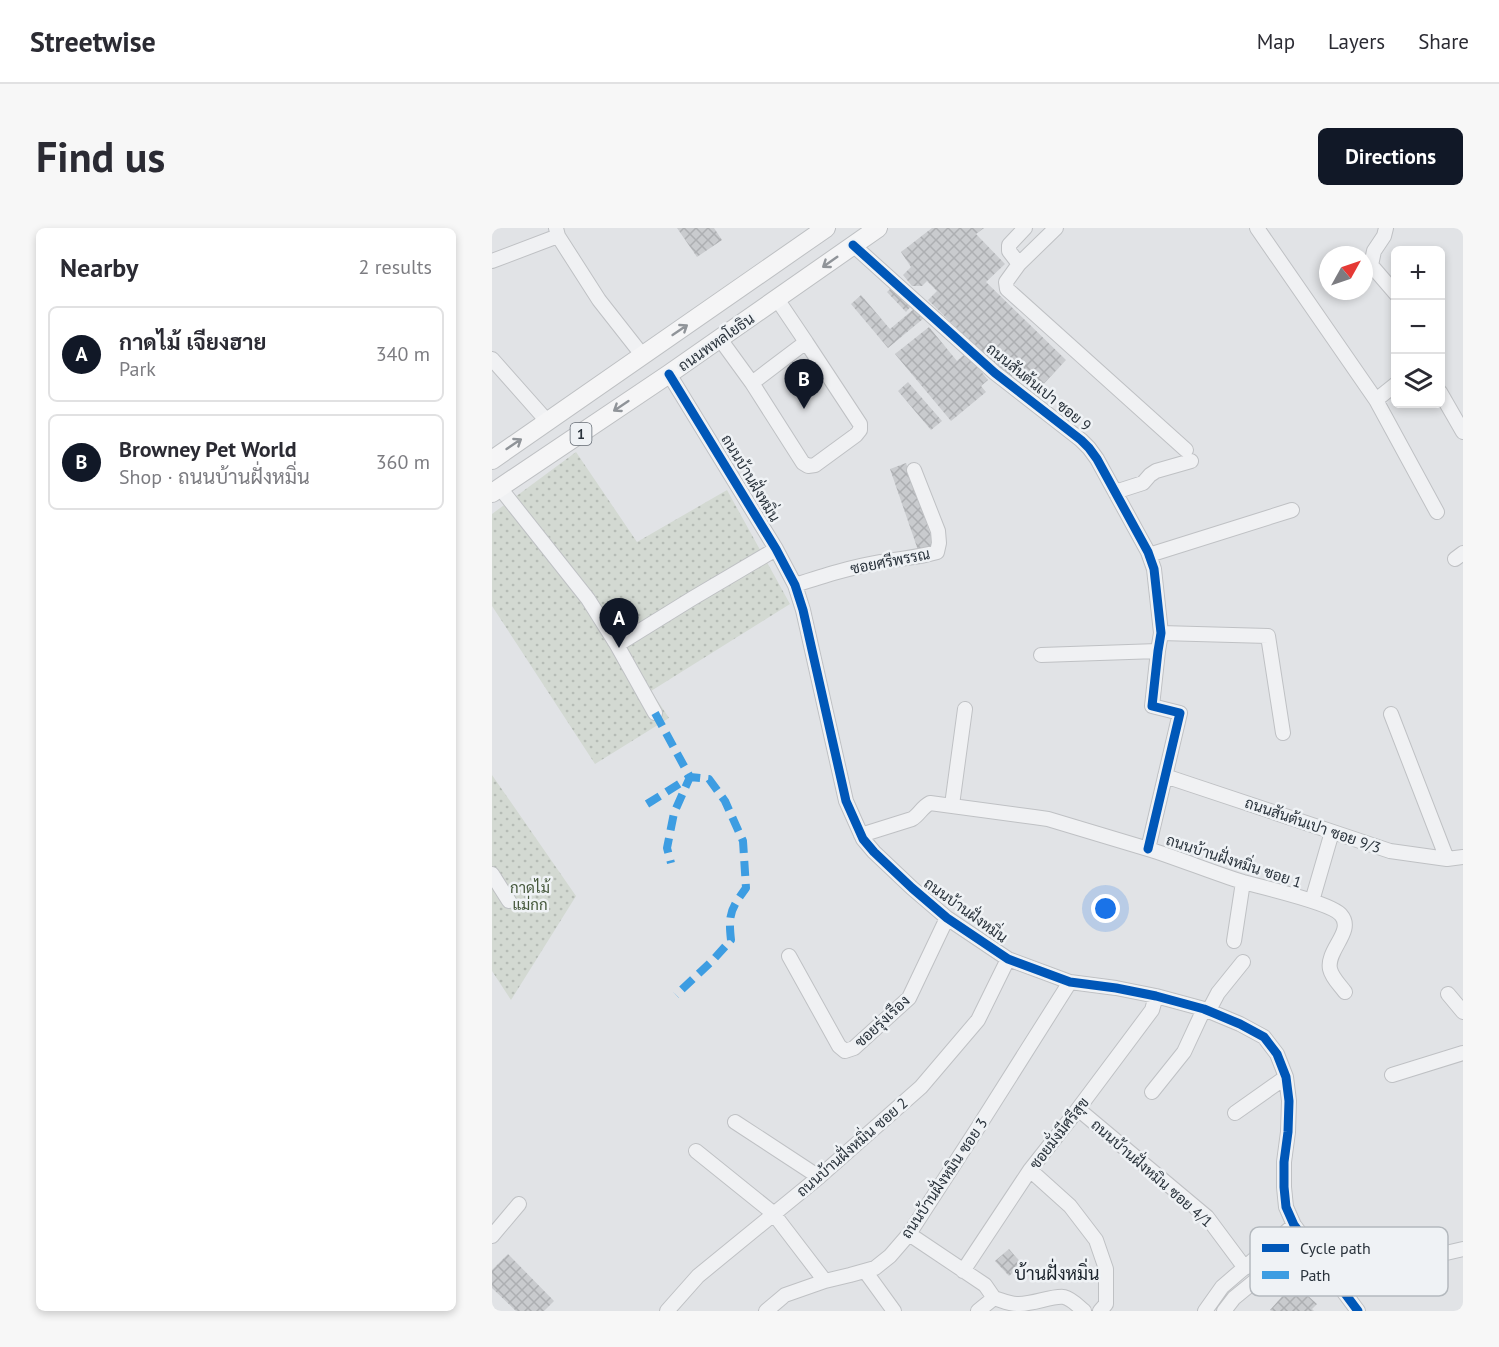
<!DOCTYPE html>
<meta charset="utf-8">
<style>
body{margin:0;font-family:"PT Sans",Sarabun,sans-serif;background:#f7f7f7;color:#2b2b33}
.controls{position:absolute;right:18px;top:18px;display:grid;overflow:hidden;border-radius:9px;box-shadow:0 3px 9px #0003}
.controls button{width:54px;height:54px;display:grid;place-items:center;padding:0;border:0;border-bottom:2px solid #e1e1e2;background:#fff;color:#2b2b33;font:30px sans-serif}
.compass{position:absolute;left:827px;top:18px;width:54px;height:54px;border-radius:50%;background:#fff;box-shadow:0 3px 9px #0003;rotate:50deg}
.you{position:absolute;left:614px;top:681px;width:21px;height:21px;margin:-15px;border:4px solid #fff;border-radius:50%;background:#1a73e8;box-shadow:0 0 0 9px #1a73e833}
.badge{display:grid;place-items:center;width:39px;height:39px;border-radius:50%;background:#111827;color:#fff;font-size:20px;font-weight:700}
.pin{position:absolute;translate:-50% -50px;filter:drop-shadow(0 2px 3px #0008)}
.pin::after{content:'';position:absolute;top:32px;width:21px;height:18px;background:inherit;clip-path:polygon(0 0,100% 0,50% 100%)}
.list{margin:0;padding:0;list-style:none}
h2{display:flex;justify-content:space-between;align-items:center;height:78px;margin:0;padding:0 24px;font-size:26px}
h2 small{font-size:20px;font-weight:400;color:#7c7c81}
.list li{display:grid;grid-template-columns:39px 1fr auto;gap:18px;align-items:center;box-sizing:border-box;height:96px;margin:0 12px 12px;padding:0 12px;border:2px solid #e1e1e2;border-radius:9px}
.list b{display:block;font-size:22px;white-space:nowrap}
.list p{margin:0;font-size:20px;white-space:nowrap;color:#7c7c81}
.list em{font-size:20px;font-style:normal;color:#7c7c81}
.icon{flex:none;width:33px;height:33px;fill:none;stroke:currentColor;stroke-width:2;stroke-linecap:round;stroke-linejoin:round}
.map{position:relative;flex:none;width:971px;height:1083px;overflow:hidden;border-radius:9px}
header{display:flex;align-items:center;gap:36px;box-sizing:border-box;height:84px;padding:0 30px;background:#fff;border-bottom:2px solid #e1e1e2}
header strong{font-size:28px}
nav{display:flex;gap:33px;margin-inline-start:auto;font-size:21px}
.intro{display:flex;align-items:center;justify-content:space-between;box-sizing:border-box;height:144px;padding:0 36px}
h1{margin:0;font-size:42px}
.button{padding:15px 27px;border-radius:9px;background:#111827;color:#fff;font-size:21px;font-weight:700}
main{display:flex;gap:36px;padding:0 36px}
aside{flex:1;background:#fff;border-radius:9px;box-shadow:0 3px 9px #0003}
.map>svg:first-child{display:block}
.green{fill:url(#green-dots)}
.building{fill:url(#building-cross-hatch)}
.lines{fill:none;stroke-linecap:round;stroke-linejoin:round}
.minor-casing{stroke:#bfc1c4;stroke-width:16}
.major-casing{stroke:#bec0c3;stroke-width:20}
.minor{stroke:#f0f1f3;stroke-width:14}
.major{stroke:#f5f5f6;stroke-width:18}
.quiet{stroke:#3d9de2;stroke-width:8;stroke-dasharray:15 8;stroke-linecap:butt}
.cycleway-casing{stroke:#eff2f5;stroke-width:13}
.cycleway{stroke:#0057b8;stroke-width:9}
.oneway{stroke:#909499}
.labels{text-anchor:middle;dominant-baseline:central;stroke-width:5;stroke-linejoin:round;paint-order:stroke}
.shield{fill:#eff2f5;stroke:#656c74;stroke-width:1.5}
.shield-label{font-size:14px;font-weight:bold;fill:#2a333c}
.street-label{font-size:15px;fill:#2a333c;stroke:#eff2f5}
.park-label{font-size:15px;fill:#435639;stroke:#eff2f5}
.quarter-label{font-size:18px;fill:#1c242d;stroke:#eff2f5}
.key{fill:#eff2f5;stroke:#b4b9be;stroke-width:1.5}
.key-label{font-size:16px;fill:#2a333c}
</style>
<header>
<strong>Streetwise</strong>
<nav><a>Map</a><a>Layers</a><a>Share</a></nav>
</header>
<div class="intro"><h1>Find us</h1><a class="button">Directions</a></div>
<main>
<aside>
<h2>Nearby<small>2 results</small></h2>
<ul class="list">
<li><span class="badge">A</span><div><b>กาดไม้ เจียงฮาย</b><p>Park</p></div><em>340 m</em></li>
<li><span class="badge">B</span><div><b>Browney Pet World</b><p>Shop · ถนนบ้านฝั่งหมิ่น</p></div><em>360 m</em></li>
</ul>
</aside>
<div class="map">
<svg width="971" height="1083" viewBox="0 0 971 1083">
<defs>
<pattern id="green-dots" width="8" height="8" patternUnits="userSpaceOnUse" patternTransform="scale(1.5)"><rect width="8" height="8" fill="#d3d9d2"/><path d="M2 2h.1M6 6h.1" fill="none" stroke="#b5bbb5" stroke-width="1.8" stroke-linecap="round"/></pattern>
<pattern id="building-cross-hatch" width="8" height="8" patternUnits="userSpaceOnUse" patternTransform="scale(1.5)"><rect width="8" height="8" fill="#c9cbce"/><path d="M0 0l8 8M0 8l8-8" fill="none" stroke="#adafb2"/></pattern>
</defs>
<rect width="100%" height="100%" fill="#e1e3e6"/>
<path class="green" d="M84,224l61,90 90,-52 63,114 -139,87 18,27 -74,46 -103,-158v-92z
M0,547l84,121 -65,104 -19,-29z"/>
<path class="building" d="M185,0h37l8,12 -25,17z
M440,0h52l-8,6 29,30 -19,18 80,78 -28,30 -21,-20 -8,9 -81,-79 9,-9 -10,-10 -5,5h-10l-9,-11 8,-8 -10,-15z
M400,59l20,18 -6,7 -19,-20z
M369,67l29,34 25,-21 9,10 -36,30 -37,-44z
M437,99l28,34 9,-8 22,27 -7,6 5,6 -35,29 -56,-67z
M416,154l34,39 -11,9 -33,-39z
M414,235l29,85 -16,5 -29,-84z
M517,1021l13,15 -13,12 -14,-15z
M16,1026l46,47 -10,10h-28l-24,-23v-18z
M802,1055l23,21 -5,5 2,2h-42l-2,-1z"/>
<g class="lines">
<g class="minor-casing">
<path id="minor" d="M64,0l2,8 41,64 44,56
M533,0l-16,17v6l10,13 -13,18 1,7 179,161
M765,0l119,172 61,112
M894,0l-2,8 -10,15 -3,14 25,29
M361,17l142,128 86,67 8,8 8,11 51,93 6,17 7,64 -3,18 -6,55 28,7 -32,136
M0,33l66,-25
M527,36l37,-36
M228,111l32,44 54,-41 -29,-43
M0,131l55,62
M177,146l107,175 19,36 8,25 43,191 17,38 11,13 38,36 35,30 61,41 62,23 46,6 40,8 48,13 36,15 24,13 13,17 9,23 3,24 -1,31 -4,30v25l2,20 8,18 64,86
M260,155l51,80 5,3 7,-1 41,-30 4,-5v-6l-54,-82
M948,164l23,40
M884,172l20,-16
M8,260l88,111 29,46 38,68
M623,264l28,-9 7,-8 6,-4 35,-10
M657,327l143,-45
M963,331l8,-6
M303,357c28,-9 56,-18 86,-23 20,-4 36,-4 56,-10l2,-9 -1,-12 -24,-61
M669,405l107,3 15,97
M125,417l76,-47 83,-49
M549,427l117,-4
M899,486l56,145
M673,548l225,75 57,8 16,-2
M460,577l13,-96
M369,607l51,-16c7,-4 10,-12 18,-16l104,14 14,2c33,10 67,20 100,30 32,10 63,23 95,33 18,5 89,21 98,33 14,16 -15,35 -11,54 2,9 10,16 15,23
M0,646l17,27
M820,673l20,-69
M742,713l9,-59
M297,728l50,90 6,5 9,-3 55,-50 38,-80
M956,766l15,18
M717,782l9,-17 25,-31
M900,847l71,-22
M660,864l32,-40 20,-43
M586,881l129,108 38,51
M743,885l51,-36
M243,894l84,55
M204,923l77,62 52,68
M538,942l40,36 26,34 10,29v35l-6,7
M417,1006l76,51 9,13
M0,1008l27,-32
M373,1043l29,40
M471,1043l67,-101 45,-57 77,-103 4,-14
M844,1053l36,-11 91,-21
M175,1083l31,-35 121,-99 102,-90 57,-67 30,-61
M274,1083l19,-16 40,-14 25,-6 25,-7 15,-12 19,-22 70,-108 91,-144
M486,1083l16,-13c7,2 15,6 23,6 14,1 37,-9 47,-7 8,2 14,9 20,14
M713,1083l17,-24 72,-62
M732,1083l10,-13 71,-58"/>
</g>
<g class="major-casing">
<path id="major" d="M0,232l334,-232
M0,265l177,-119 209,-146"/>
</g>
<use href="#minor" class="minor"/>
<use href="#major" class="major"/>
<path class="quiet" d="M163,485l35,64 -16,36 -7,35 4,15
M155,576l43,-27 19,2 16,22 18,40 3,47c-15,21 -18,25 -15,52l-19,21 -36,34"/>
<g class="cycleway-casing">
<path id="cycleway" d="M361,17l142,128 86,67 8,8 8,11 51,93 6,17 7,64 -3,18 -6,55 28,7 -32,136
M177,146l107,175 19,36 8,25 43,191 17,38 11,13 38,36 35,30 61,41 62,23 46,6 40,8 48,13 36,15 24,13 13,17 9,23 3,24 -1,31 -4,30v25l2,20 8,18 64,86"/>
</g>
<use href="#cycleway" class="cycleway"/>
</g>
<defs><path id="oneway-shaft" d="M-6 0H5M1.5-3L5.5 0L1.5 3" fill="none" stroke-width="1.6" stroke-linecap="round" stroke-linejoin="round" transform="scale(1.5)"/></defs>
<g class="oneway">
<use href="#oneway-shaft" transform="translate(338 34) rotate(145)"/>
<use href="#oneway-shaft" transform="translate(188 102) rotate(-34)"/>
<use href="#oneway-shaft" transform="translate(129 178) rotate(146)"/>
<use href="#oneway-shaft" transform="translate(22 216) rotate(-34)"/>
</g>
<g class="labels">
<rect class="shield" x="78.5" y="195" width="21" height="22" rx="4.5"/>
<g class="shield-label">
<text x="89" y="206">1</text>
</g>
<g class="street-label">
<text transform="translate(224 114) rotate(-35)">ถนนพหลโยธิน</text>
<text transform="translate(547 159) rotate(39)">ถนนสันต้นเปา ซอย 9</text>
<text transform="translate(259 250) rotate(59)">ถนนบ้านฝั่งหมิ่น</text>
<text transform="translate(398 333) rotate(-11)">ซอยศรีพรรณ</text>
<text transform="translate(821 597) rotate(19)">ถนนสันต้นเปา ซอย 9/3</text>
<text transform="translate(742 633) rotate(18)">ถนนบ้านฝั่งหมิ่น ซอย 1</text>
<text transform="translate(474 682) rotate(36)">ถนนบ้านฝั่งหมิ่น</text>
<text transform="translate(390 793) rotate(-43)">ซอยรุ่งเรือง</text>
<text transform="translate(567 905) rotate(-52)">ซอยมั่งมีศรีสุข</text>
<text transform="translate(360 919) rotate(-41)">ถนนบ้านฝั่งหมิ่น ซอย 2</text>
<text transform="translate(660 945) rotate(41)">ถนนบ้านฝั่งหมิน ซอย 4/1</text>
<text transform="translate(452 950) rotate(-56)">ถนนบ้านฝั่งหมิน ซอย 3</text>
</g>
<g class="park-label">
<text x="38" y="659">กาดไม้<tspan x="38" dy="17">แม่กก</tspan></text>
</g>
<g class="quarter-label">
<text x="565" y="1045">บ้านฝั่งหมิ่น</text>
</g>
</g>
<rect x="758" y="999" width="198" height="69" rx="9" class="key"/>
<rect x="770" y="1016" width="27" height="8" fill="#0057b8"/>
<rect x="770" y="1043" width="27" height="8" fill="#3d9de2"/>
<g class="key-label">
<text x="808" y="1026">Cycle path</text>
<text x="808" y="1053">Path</text>
</g>
</svg>
<div class="controls">
<button>+</button>
<button>−</button>
<button><svg class="icon" aria-label="layers" viewBox="0 0 24 24"><path d="M12 4l9 5-9 5-9-5zM3 14l9 5 9-5"/></svg></button>
</div>
<svg class="compass" viewBox="-18 -18 36 36"><path d="M0-13l5 13h-10z" fill="#e53935"/><path d="M0 13l5-13h-10z" fill="#7c7c81"/></svg>
<div class="you"></div>
<div class="pin badge" style="left:127px;top:420px">A</div>
<div class="pin badge" style="left:312px;top:181px">B</div>
</div>
</main>
